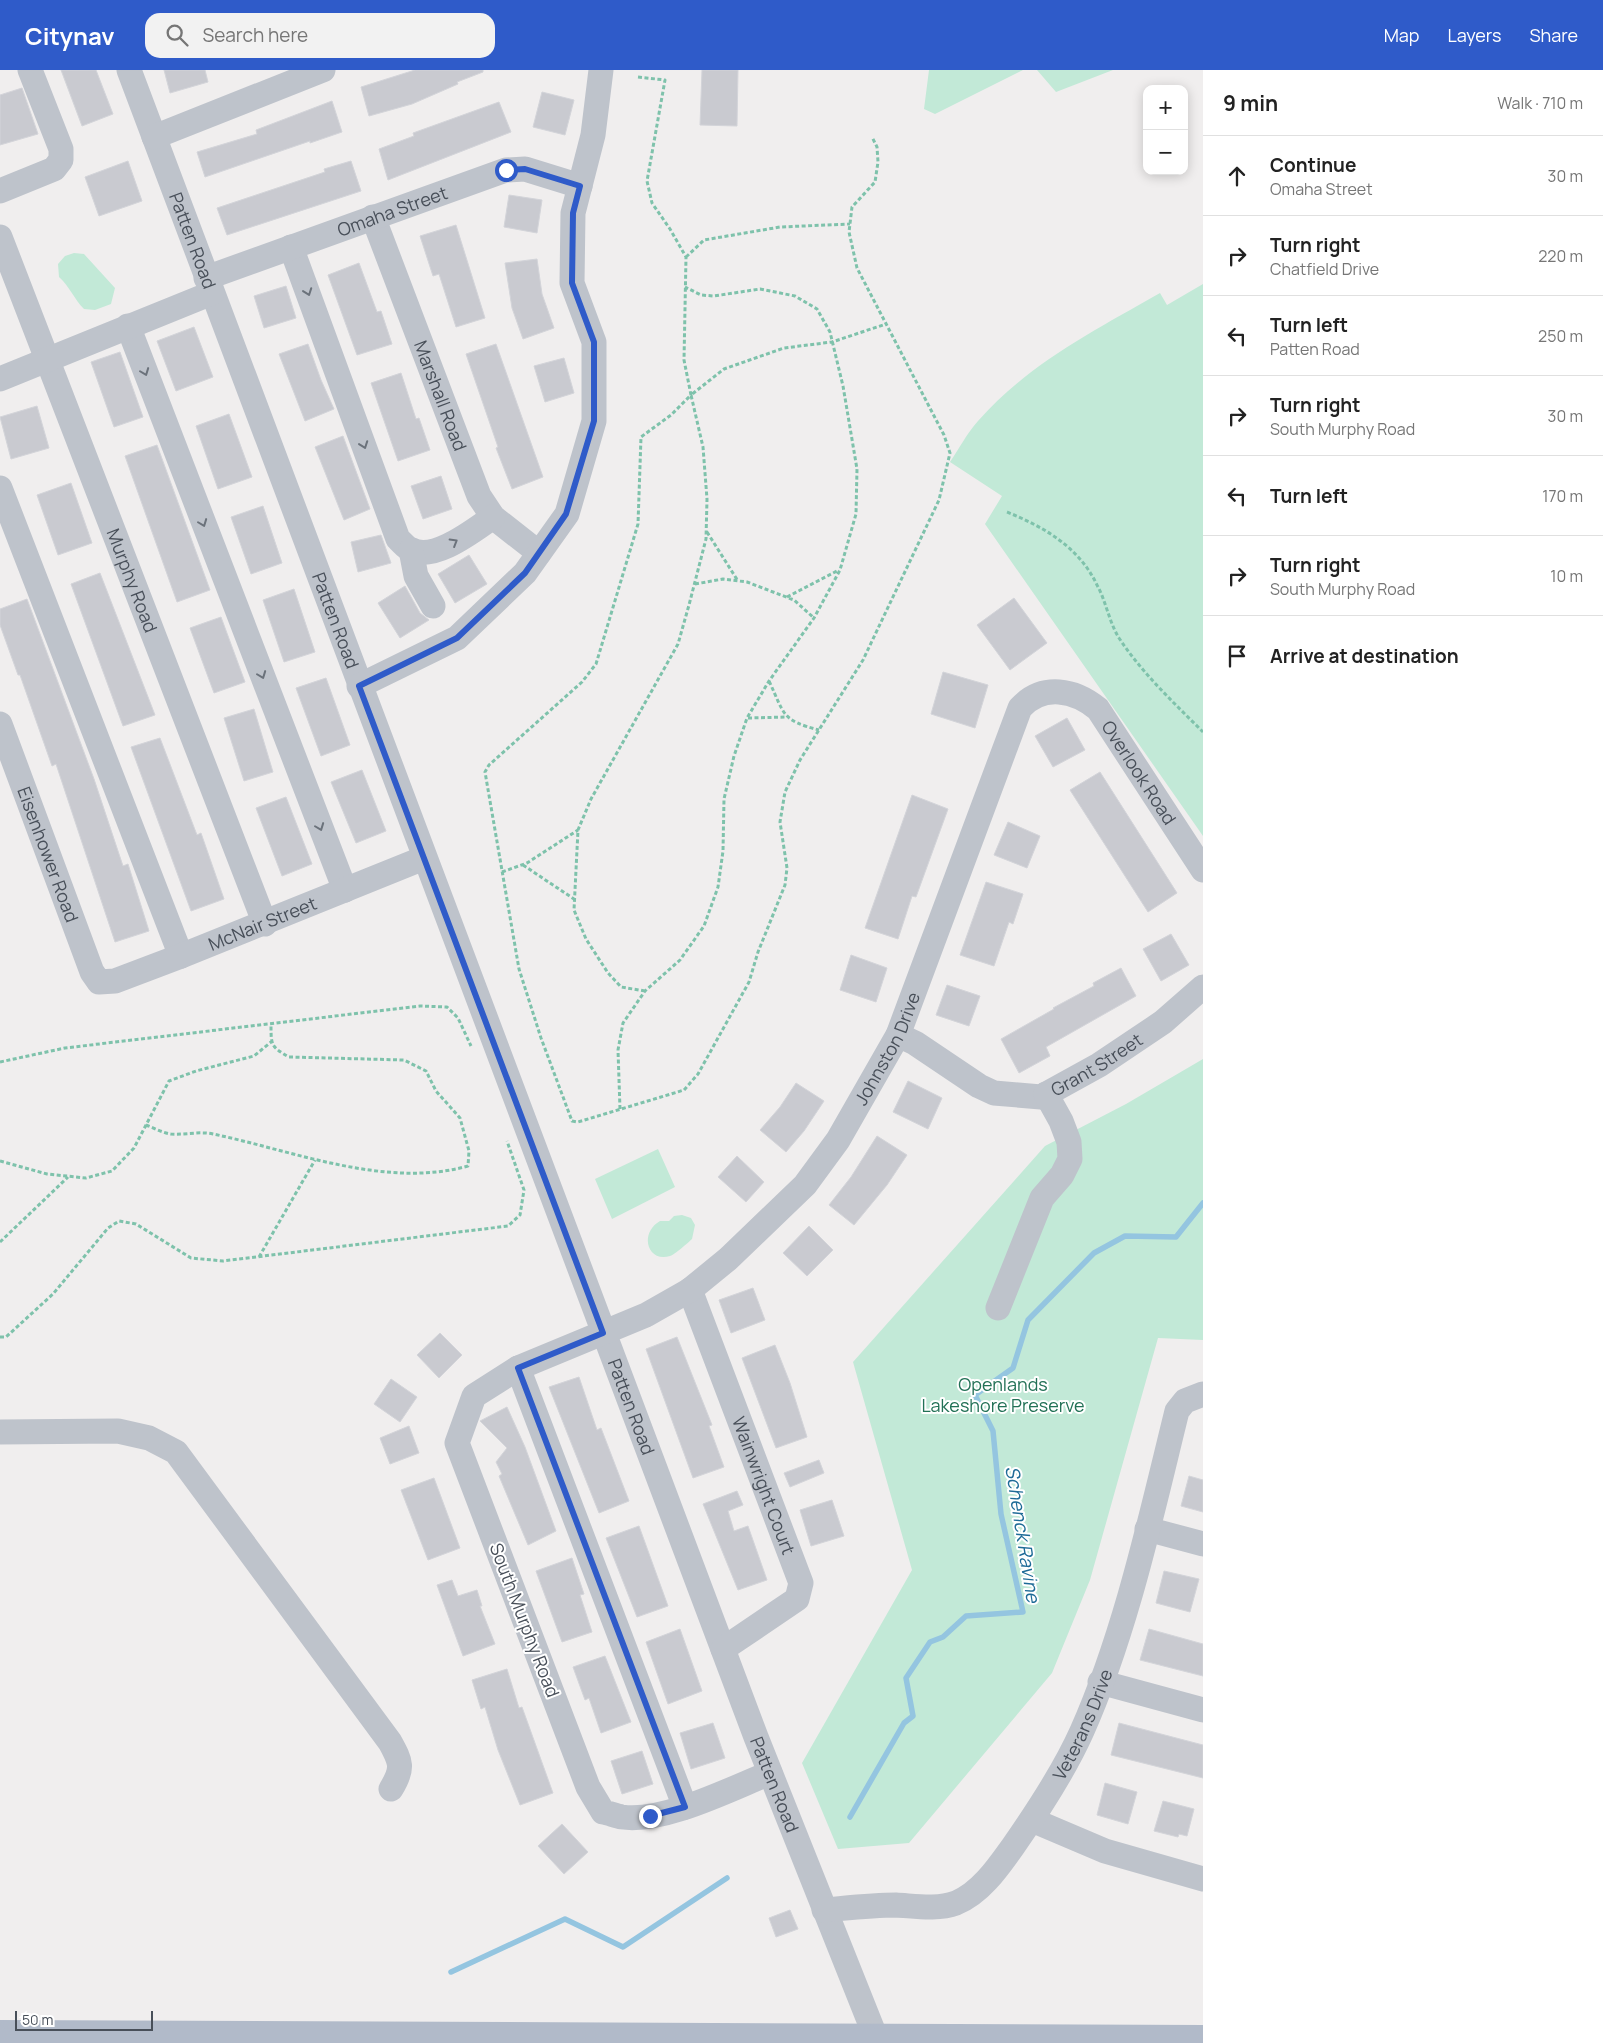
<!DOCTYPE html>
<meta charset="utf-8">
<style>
body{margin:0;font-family:Manrope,sans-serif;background:#f2f2f2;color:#222}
.controls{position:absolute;right:15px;top:15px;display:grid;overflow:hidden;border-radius:10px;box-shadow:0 2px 12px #0003}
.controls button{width:45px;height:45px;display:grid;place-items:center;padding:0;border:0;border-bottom:1px solid #e0e0e0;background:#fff;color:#222;font:25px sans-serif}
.scale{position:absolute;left:15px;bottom:12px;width:138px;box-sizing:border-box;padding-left:5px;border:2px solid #484f59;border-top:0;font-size:14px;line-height:18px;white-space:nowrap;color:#484f59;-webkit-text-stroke:4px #fff;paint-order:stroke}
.stop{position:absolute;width:15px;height:15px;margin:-11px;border:4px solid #2f5bc9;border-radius:50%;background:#fff}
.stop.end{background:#2f5bc9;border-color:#fff;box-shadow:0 1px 5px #0008}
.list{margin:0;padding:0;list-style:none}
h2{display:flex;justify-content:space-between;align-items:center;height:65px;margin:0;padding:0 20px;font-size:21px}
h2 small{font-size:16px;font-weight:400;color:#767676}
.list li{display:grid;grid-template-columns:32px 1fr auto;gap:15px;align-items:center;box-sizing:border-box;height:80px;padding:0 20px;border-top:1px solid #e0e0e0}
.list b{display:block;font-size:19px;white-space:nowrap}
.list p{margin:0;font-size:16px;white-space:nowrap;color:#767676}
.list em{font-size:16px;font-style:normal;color:#767676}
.icon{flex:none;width:28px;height:28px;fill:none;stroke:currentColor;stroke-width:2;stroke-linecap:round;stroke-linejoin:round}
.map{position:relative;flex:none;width:1203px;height:1973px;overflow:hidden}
header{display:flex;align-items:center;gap:30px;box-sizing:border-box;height:70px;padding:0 25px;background:#2f5bc9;color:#fff}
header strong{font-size:24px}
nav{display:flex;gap:28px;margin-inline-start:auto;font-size:18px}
.search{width:350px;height:45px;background:#f2f2f2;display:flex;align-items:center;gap:12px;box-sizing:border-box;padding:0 18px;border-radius:15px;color:#767676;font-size:19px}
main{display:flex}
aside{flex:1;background:#fff}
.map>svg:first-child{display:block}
.green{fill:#c2e9d7}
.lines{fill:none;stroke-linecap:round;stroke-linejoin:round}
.stream{stroke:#94c5e0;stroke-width:5.5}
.building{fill:#c9cad0;stroke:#d3d4d9}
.path{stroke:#7ec2ab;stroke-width:3;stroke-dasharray:4 2.5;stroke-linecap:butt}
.minor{stroke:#bec3cb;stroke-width:25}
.major{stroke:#b1bac9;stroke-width:28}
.oneway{stroke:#6b727b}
.route{stroke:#2f5bc9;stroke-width:6}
.labels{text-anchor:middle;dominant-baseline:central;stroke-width:4;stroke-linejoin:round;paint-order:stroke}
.street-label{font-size:18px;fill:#484f59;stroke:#fff}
.park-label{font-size:18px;fill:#227156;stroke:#fff}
.water-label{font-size:19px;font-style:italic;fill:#1e6b97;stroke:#fff}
</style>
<header>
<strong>Citynav</strong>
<div class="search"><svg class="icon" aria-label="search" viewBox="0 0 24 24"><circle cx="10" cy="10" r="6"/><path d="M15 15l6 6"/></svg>Search here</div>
<nav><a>Map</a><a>Layers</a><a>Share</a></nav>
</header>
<main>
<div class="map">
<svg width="1203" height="1973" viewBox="0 0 1203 1973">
<rect width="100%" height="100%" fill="#f0eeee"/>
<path class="green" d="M929,0h94l-88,44 -11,-5z
M1037,0h76l-57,22z
M74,183l10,1 31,34 -4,16 -16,6 -11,-1c-10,-10 -14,-22 -25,-32l-1,-13 7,-8z
M1203,214v552l-218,-312 17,-28 -52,-34c9,-13 17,-29 28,-41 53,-59 114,-89 182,-128l7,12z
M1203,989v281l-45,-2 -68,242 -38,93 -143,170 -71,6 -36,-86 110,-193 -59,-208 192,-216 81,-42z
M658,1079l17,38 -63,32 -17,-40z
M682,1145l9,3 4,7 -3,14c-4,4 -18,16 -22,17 -23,7 -31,-23 -10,-35h9l5,-5z"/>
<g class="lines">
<path class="stream" d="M850,1747l54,-94 9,-7 -7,-38 24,-36 13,-5 23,-21 57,-4 -22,-98 -8,-83 -18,-36 38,-27 15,-48 66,-67 31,-17 51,1 27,-34
M451,1902l114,-53 58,28 104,-69"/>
</g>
<path class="building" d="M61,0h35l17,44 -31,12z
M164,0h41l3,12 -38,11z
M415,0h68v2l-26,10 1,2 -46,20 -43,12 -8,-29z
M702,0h36l-1,56 -37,-1z
M22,18l16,46 -38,11v-50z
M542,22l32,8 -9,35 -32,-8z
M332,31l10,31 -32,11v-2l-105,36 -8,-25 60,-18 -1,-4z
M499,32l12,30 -123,48 -9,-31 35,-13 -1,-3z
M128,91l14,40 -43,15 -14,-39z
M351,91l10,30 -134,44 -10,-27 108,-36 -1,-3z
M509,125l33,5 -5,33 -33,-6z
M456,155l29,93 -29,9 -17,-53 -6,2 -13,-40z
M537,189l5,35 12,34 -31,11 -11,-31 -7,-45z
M359,193l18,49 4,-1 11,33 -35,11 -29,-80z
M286,216l10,32 -32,10 -10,-32z
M194,257l19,50 -37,14 -19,-50z
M308,274l13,36 13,29 -29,12 -26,-67z
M496,274l47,133 -31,12 -16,-41 2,-1 -32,-93z
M120,282l23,65 -29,10 -23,-65z
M564,288l10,35 -29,9 -11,-36z
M401,303l15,46 3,-1 11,32 -32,11 -27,-78z
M37,336l12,42 -38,11 -11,-42z
M229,344l23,63 -34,12 -22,-63z
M343,366l27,73 -26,11 -29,-73z
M157,375l53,145 -33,12 -52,-146z
M441,406l11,33 -29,10 -12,-33z
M71,413l21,60 -34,12 -21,-60z
M263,436l19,57 -31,11 -20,-57z
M381,465l10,28 -33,9 -7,-30z
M469,485l18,29 -32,19 -17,-29z
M100,503l55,142 -32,11 -52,-142z
M405,516l15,27 9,7 -29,18 -22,-35z
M294,519l21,63 -31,10 -21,-62z
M1014,528l33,45 -37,27 -33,-45z
M27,529l67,180 29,87 5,-2 21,67 -34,11 -59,-178 -4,2 -32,-91h-2l-18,-50v-16z
M221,547l24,65 -31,11 -24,-65z
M943,602l45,13 -13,43 -44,-14z
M326,608l24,67 -29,11 -25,-68z
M254,639l19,63 -29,9 -20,-63z
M1067,648l18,32 -32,17 -18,-31z
M160,668l37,97 4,-2 23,66 -33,12 -60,-164z
M362,700l24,61 -30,12 -25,-61z
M1100,702l77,121 -29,19 -78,-122z
M912,725l36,14 -32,88 -4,-1 -14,43 -33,-11z
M286,727l26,67 -30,12 -26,-68z
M1008,752l32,14 -13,32 -33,-13z
M986,812l37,12 -10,30 -4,-2 -15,44 -34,-11z
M1171,864l18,31 -28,16 -18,-32z
M851,885l36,13 -11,34 -36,-12z
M1121,898l15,28 -90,51 4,9 -31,17 -18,-34 53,-30 -1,-1 41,-22 -1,-3z
M947,915l33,11 -11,30 -33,-11z
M908,1011l34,17 -14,31 -35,-17z
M796,1013l28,18 -20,30 -18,21 -26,-22 20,-23z
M877,1066l30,19 -20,30 -33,40 -25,-20 22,-28z
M737,1086l27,26 -18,20 -28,-25z
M809,1156l24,24 -26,26 -24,-23z
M753,1218l12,32 -34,13 -12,-33z
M440,1263l22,22 -23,23 -22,-23z
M677,1267l35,88 -3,1 15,41 -31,11 -47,-129z
M775,1275l15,38 17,54 -31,11 -34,-90z
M579,1307l18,53 4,-2 28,73 -30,12 -50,-126z
M391,1309l26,18 -17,25 -26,-18z
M507,1337l18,40 31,84 -28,14 -29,-69 3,-2 -6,-12 11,-14 -27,-27z
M409,1356l10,27 -29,11 -10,-26z
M819,1390l5,13 -34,14 -6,-14z
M1189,1406l14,4v32l-22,-6z
M434,1408l26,70 -32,12 -27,-70z
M737,1421l6,14 -15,6 6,20 14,-5 19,54 -29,10 -35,-86z
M832,1430l12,36 -33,10 -11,-36z
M639,1456l29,80 -31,11 -31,-79z
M572,1488l12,36 -4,1 12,37 -30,10 -26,-71z
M1164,1501l35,8 -9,33 -34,-9z
M452,1510l6,16 19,-6 5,16h-2l15,38 -32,12 -26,-71z
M680,1559l22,62 -34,13 -22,-62z
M1149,1559l54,15v32l-63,-16z
M605,1586l26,66 -30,11 -12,-35 -4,2 -12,-33z
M507,1599l12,39 3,-1 31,86 -33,12 -22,-55 -13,-43 -4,2 -9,-29z
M713,1653l12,35 -34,11 -11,-36z
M1119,1653l84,22v33l-92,-23z
M642,1681l11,33 -31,10 -11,-33z
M1105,1713l32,9 -9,32 -31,-9z
M1163,1731l31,8 -7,27 -8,-2 -1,3 -24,-6z
M562,1754l26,28 -24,22 -26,-28z
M790,1840l8,19 -22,8 -7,-19z"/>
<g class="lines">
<path class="path" d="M638,7l27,3 -18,101 5,22 18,26 16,28 -2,103 7,35 -20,20 -30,22 -3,87 -42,140 -14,18 -93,83 -4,7 34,197 22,69 31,83 6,1 106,-32 14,-16 51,-92 9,-30 27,-67 2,-17 -7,-46 5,-30 15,-32 63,-100 76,-160 11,-47 -6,-18 -87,-167 -8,-36 3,-25 23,-25 3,-20 -1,-15 -5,-10
M686,187l18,-17 76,-13 70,-3
M1007,442c37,15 72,35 90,73 9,16 12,37 22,53 23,35 54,64 84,94
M707,462l31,49
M695,514l28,-5 24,3 47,18 20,18
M787,527l52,-27
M769,611c16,34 12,39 50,49
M748,648l39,-1
M523,795l51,34
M502,802l25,-9 51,-33
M645,921l-24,-4 -13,-14 -22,-34 -12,-29 4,-80 13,-31 87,-155 11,-39 17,-66 1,-40 -4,-52 -12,-52 33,-26 60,-21 48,-6 54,-18
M0,992l65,-14 355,-42 27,1 11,11 13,28
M620,1039l-2,-59 5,-27 22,-32 35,-31 24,-34 14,-39 5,-36 1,-52 10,-43 13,-38 22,-37 45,-63 26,-48 16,-56 1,-45 -14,-83 -13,-54 -13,-23 -22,-13 -35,-7 -46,7 -13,-1 -16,-8
M146,1055c8,3 17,8 25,9 15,1 28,-3 42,0 81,17 173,55 255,32l1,-15 -9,-33 -24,-27 -10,-20 -22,-11 -115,-3c-18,-10 -18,-12 -18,-32
M0,1091l47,13 39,4 26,-7 22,-23 35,-67 27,-10 58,-15 17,-14
M0,1172l68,-65
M259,1187l56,-97
M0,1267h6l47,-43 55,-66 11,-7 17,3 55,34 32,3 285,-35 12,-11 4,-25 -17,-49"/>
<g class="minor">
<path id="s1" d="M129,0l627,1667 122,306"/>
<path d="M154,67l169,-67"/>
<path d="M0,121l54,-22 7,-9v-11l-31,-79"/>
<path id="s2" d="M373,147l106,279 14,21 46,36"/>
<path id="s3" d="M0,167l265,687"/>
<path d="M291,177l107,292c4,3 7,8 12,10 23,14 64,-19 83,-32"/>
<path id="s4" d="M206,208l300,-108 19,-1 55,17"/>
<path d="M128,256l217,564"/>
<path d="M0,309l212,-86"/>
<path d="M0,418l181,468"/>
<path d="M411,480l5,26 17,30"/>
<path d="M359,616l98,-48 68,-65 42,-59 27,-93v-79l-22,-59 1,-70 20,-78 8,-65"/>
<path id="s5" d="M0,654l92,248 7,10 16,-1 66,-25 243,-98"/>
<path id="s6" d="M898,965l17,8 64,43 15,7 47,4 58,-32 64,-43 40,-35"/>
<path id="s7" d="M690,1220l111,293 -4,16 -74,50"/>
<path d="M998,1238l44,-110 20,-23 8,-16 -1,-17 -8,-21 -15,-27"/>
<path d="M518,1298l167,439"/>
<path d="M0,1362l118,-1 31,7 27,14 214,290c11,20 14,26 1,47"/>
<path d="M1147,1459l56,15"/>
<path d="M1100,1612l103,28"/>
<path id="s8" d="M770,1703c-40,16 -106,50 -148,44 -6,-1 -13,-4 -19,-5l-15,-25 -131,-344 17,-47 44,-28 128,-53 44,-25 38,-31 77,-74 33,-45 60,-105 122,-327c23,-25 55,-18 78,1l105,161"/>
<path d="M1032,1750l73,31 98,28"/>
<path id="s9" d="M824,1840c23,-2 48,-5 72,-5 19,1 41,5 60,-2 25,-10 43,-37 58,-58 23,-33 52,-78 68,-114 44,-99 69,-215 95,-320l8,-10 18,-7"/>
</g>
<path class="major" d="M0,1964l1203,5"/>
</g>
<defs><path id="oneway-chevron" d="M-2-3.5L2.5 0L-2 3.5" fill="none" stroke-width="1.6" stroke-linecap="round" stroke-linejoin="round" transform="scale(1.25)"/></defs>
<g class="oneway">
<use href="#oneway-chevron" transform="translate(308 222) rotate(70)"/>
<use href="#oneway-chevron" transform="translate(145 302) rotate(69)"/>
<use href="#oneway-chevron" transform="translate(364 375) rotate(70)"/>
<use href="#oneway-chevron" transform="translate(203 453) rotate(69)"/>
<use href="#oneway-chevron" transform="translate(454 472) rotate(-31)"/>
<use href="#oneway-chevron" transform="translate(262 605) rotate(69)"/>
<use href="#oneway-chevron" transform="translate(320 757) rotate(69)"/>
</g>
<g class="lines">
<path class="route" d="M506,100l19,-1 55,17 -7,27 -1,70 22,59v79l-28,93 -41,59 -68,65 -98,48 244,647 -85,35 167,439 -35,9"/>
</g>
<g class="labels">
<g class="street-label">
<text stroke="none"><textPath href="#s4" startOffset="198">Omaha Street</textPath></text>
<text stroke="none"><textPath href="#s1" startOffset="182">Patten Road</textPath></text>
<text stroke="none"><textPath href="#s2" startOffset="191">Marshall Road</textPath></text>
<text stroke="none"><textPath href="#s3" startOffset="368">Murphy Road</textPath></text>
<text stroke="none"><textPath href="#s1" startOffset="588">Patten Road</textPath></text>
<text stroke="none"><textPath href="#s8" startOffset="1708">Overlook Road</textPath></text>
<text stroke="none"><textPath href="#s5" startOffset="139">Eisenhower Road</textPath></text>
<text stroke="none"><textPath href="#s5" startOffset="451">McNair Street</textPath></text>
<text stroke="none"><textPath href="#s8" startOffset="1180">Johnston Drive</textPath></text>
<text stroke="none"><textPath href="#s6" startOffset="224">Grant Street</textPath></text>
<text stroke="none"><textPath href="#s1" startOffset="1428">Patten Road</textPath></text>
<text stroke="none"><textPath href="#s7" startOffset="209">Wainwright Court</textPath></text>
<text transform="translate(525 1550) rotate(69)">South Murphy Road</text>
<text stroke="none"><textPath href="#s9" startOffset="355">Veterans Drive</textPath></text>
<text stroke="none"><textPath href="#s1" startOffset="1832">Patten Road</textPath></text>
</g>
<g class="park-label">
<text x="1003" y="1314">Openlands<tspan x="1003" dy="21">Lakeshore Preserve</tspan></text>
</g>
<g class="water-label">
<text transform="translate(1023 1464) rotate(81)">Schenck Ravine</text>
</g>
</g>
</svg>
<div class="controls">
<button>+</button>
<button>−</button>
</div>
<div class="scale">50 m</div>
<div class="stop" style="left:506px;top:100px"></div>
<div class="stop end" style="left:650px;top:1746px"></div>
</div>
<aside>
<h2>9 min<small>Walk · 710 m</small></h2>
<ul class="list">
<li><svg class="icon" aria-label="ahead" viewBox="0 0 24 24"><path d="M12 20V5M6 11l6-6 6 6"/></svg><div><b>Continue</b><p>Omaha Street</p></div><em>30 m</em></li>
<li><svg class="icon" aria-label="right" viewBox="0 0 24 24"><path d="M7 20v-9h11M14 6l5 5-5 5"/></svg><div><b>Turn right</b><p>Chatfield Drive</p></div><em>220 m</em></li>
<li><svg class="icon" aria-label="left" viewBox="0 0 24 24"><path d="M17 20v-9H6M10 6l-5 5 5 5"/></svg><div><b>Turn left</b><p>Patten Road</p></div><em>250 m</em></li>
<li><svg class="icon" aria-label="right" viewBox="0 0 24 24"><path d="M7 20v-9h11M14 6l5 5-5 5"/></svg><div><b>Turn right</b><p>South Murphy Road</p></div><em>30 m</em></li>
<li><svg class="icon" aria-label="left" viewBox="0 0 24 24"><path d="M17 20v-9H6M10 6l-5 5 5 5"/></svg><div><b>Turn left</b></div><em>170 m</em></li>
<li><svg class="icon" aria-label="right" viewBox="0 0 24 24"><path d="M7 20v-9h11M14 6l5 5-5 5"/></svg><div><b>Turn right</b><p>South Murphy Road</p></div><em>10 m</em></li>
<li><svg class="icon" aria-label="arrive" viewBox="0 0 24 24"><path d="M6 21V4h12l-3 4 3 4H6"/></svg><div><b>Arrive at destination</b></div></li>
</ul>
</aside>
</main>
